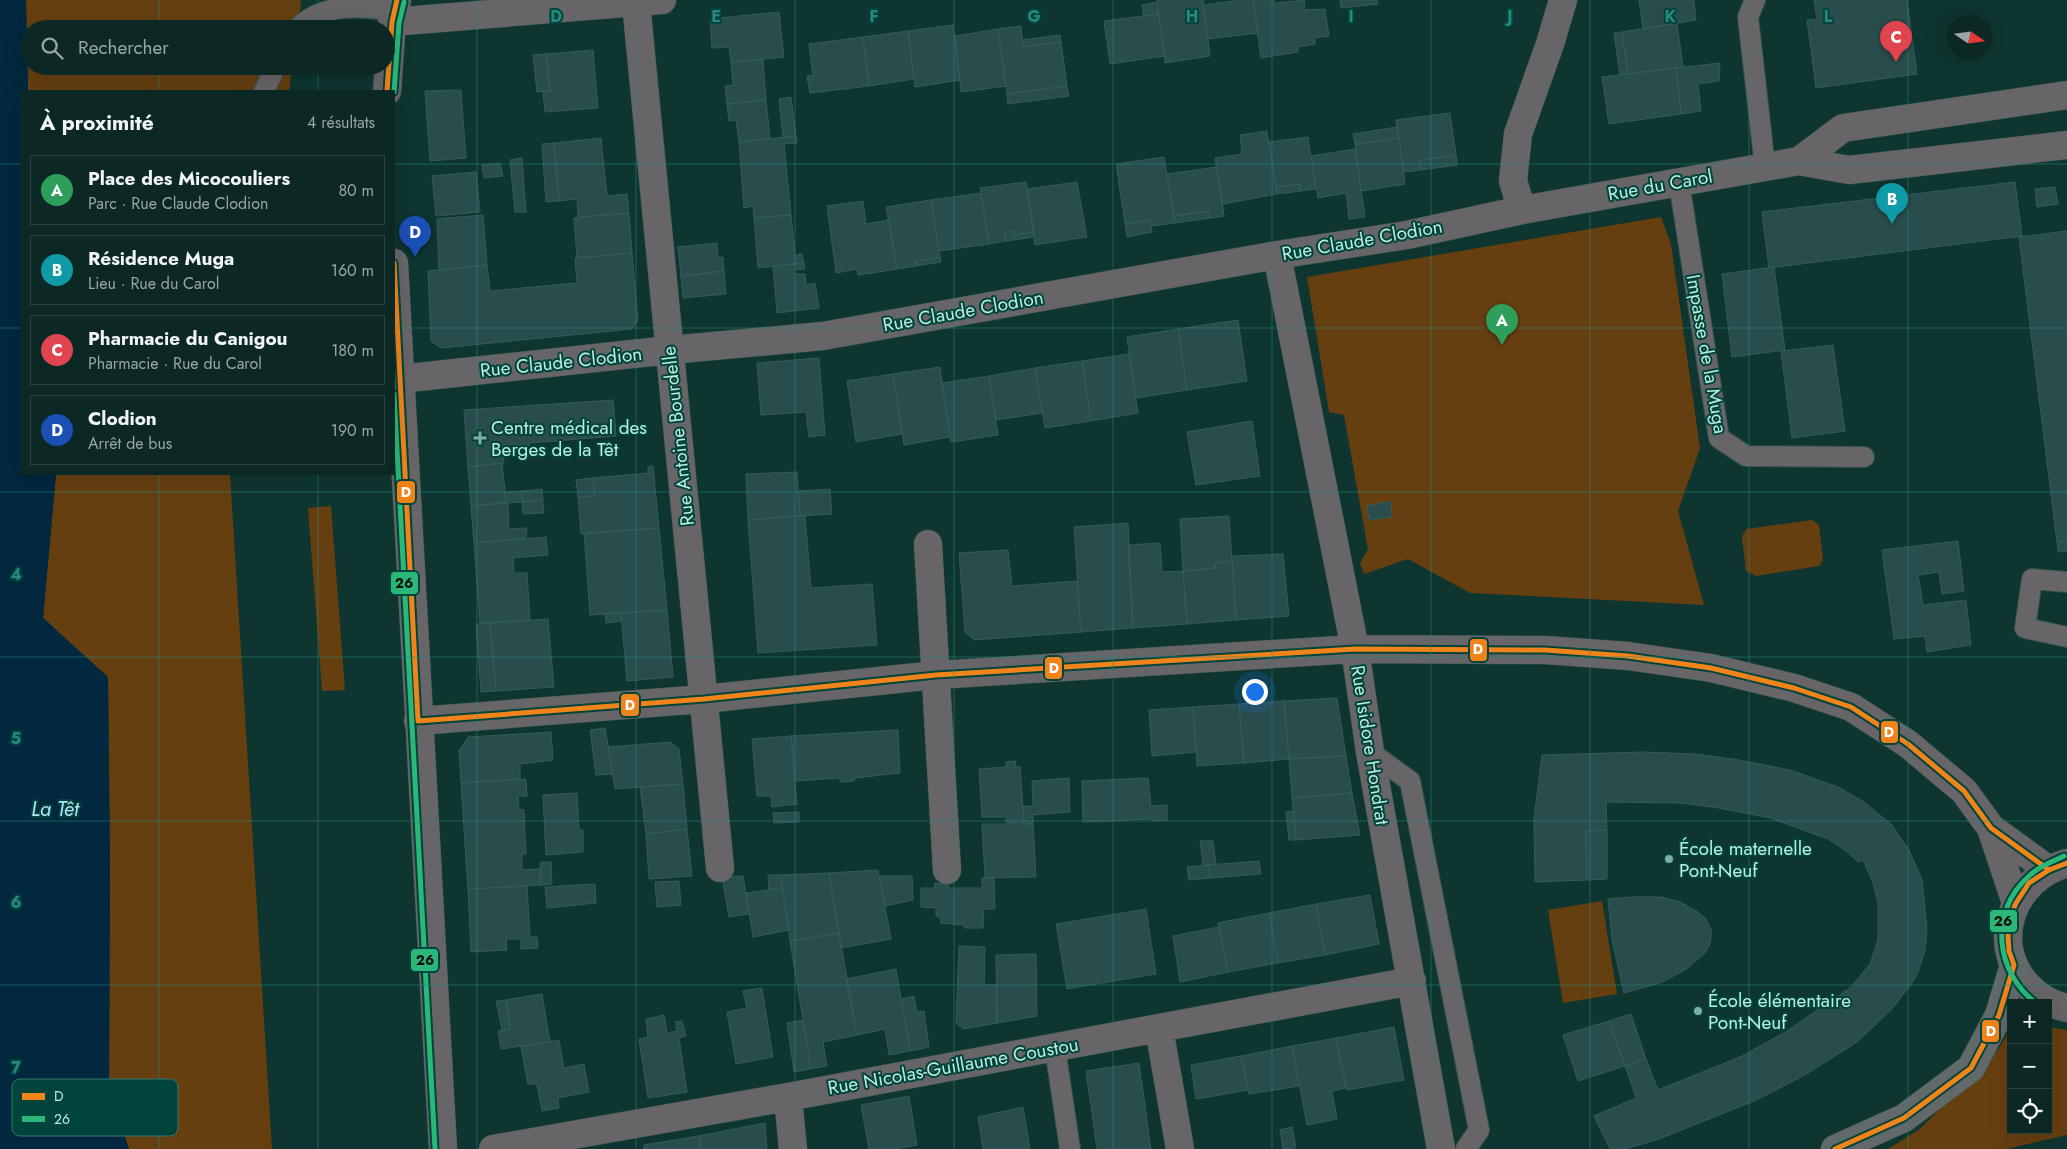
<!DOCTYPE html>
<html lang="fr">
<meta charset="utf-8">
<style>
body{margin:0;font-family:Jost,sans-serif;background:#193431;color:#f1f3f6}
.controls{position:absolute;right:15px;bottom:15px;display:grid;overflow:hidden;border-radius:0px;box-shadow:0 5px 20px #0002}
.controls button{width:45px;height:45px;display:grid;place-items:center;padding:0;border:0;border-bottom:1px solid #2b4441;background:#0b2824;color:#f1f3f6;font:25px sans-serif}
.compass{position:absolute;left:1947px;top:15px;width:45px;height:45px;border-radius:50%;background:#0b2824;box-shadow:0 5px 20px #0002;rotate:103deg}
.you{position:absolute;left:1254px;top:691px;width:18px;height:18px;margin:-12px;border:4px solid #fff;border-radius:50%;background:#1a73e8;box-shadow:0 0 0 8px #1a73e833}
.badge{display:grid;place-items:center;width:32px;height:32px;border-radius:50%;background:#ea580c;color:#fff;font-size:16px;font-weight:700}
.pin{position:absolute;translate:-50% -41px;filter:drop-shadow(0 1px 2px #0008)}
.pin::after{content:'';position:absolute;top:26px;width:18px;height:15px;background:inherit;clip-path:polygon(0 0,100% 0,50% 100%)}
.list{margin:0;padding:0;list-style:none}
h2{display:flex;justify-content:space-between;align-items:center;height:65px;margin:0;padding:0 20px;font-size:21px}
h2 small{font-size:16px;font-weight:400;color:#9aa6a6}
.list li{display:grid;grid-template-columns:32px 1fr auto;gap:15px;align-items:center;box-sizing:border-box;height:70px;margin:0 10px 10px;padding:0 10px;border:1px solid #2b4441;border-radius:0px}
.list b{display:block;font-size:19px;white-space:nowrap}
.list p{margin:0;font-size:16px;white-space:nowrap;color:#9aa6a6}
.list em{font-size:16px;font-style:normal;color:#9aa6a6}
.icon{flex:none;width:28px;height:28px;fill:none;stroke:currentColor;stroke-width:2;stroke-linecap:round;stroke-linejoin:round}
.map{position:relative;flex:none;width:2067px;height:1149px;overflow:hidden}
.search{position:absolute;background:#0b2824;box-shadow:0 5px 20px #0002;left:20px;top:20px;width:375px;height:55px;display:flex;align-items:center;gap:12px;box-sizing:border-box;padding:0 18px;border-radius:28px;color:#9aa6a6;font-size:19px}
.panel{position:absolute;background:#0b2824;box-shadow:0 5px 20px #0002;left:20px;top:90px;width:375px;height:385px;border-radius:0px}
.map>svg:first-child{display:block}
.green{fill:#663f11}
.water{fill:#01283e}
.building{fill:#294d4c;stroke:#325c5a}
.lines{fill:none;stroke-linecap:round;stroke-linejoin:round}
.lane-casing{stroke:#31534e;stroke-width:22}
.street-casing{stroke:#31534e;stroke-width:29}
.secondary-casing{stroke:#31534e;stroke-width:29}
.highway-casing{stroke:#31534e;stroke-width:29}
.lane{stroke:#676567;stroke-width:20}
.street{stroke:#676567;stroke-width:28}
.secondary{stroke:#656567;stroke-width:28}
.highway{stroke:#61696a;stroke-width:28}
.bus-1-casing{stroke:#00443b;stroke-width:9}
.bus-2-casing{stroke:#00443b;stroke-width:9}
.bus-1{stroke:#f1831b;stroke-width:5}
.bus-2{stroke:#2ab778;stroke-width:5}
.grid{fill:none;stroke:#29887f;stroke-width:1;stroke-opacity:0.55}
.poi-dot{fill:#7faca4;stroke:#00443b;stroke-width:2}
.labels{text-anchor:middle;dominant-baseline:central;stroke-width:4;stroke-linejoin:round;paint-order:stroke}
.street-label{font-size:19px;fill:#bbece2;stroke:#00443b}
.poi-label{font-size:19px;fill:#bbece2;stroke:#00443b;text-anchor:start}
.water-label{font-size:20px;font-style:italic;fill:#bce0fa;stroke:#00443b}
.key{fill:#00443b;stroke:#38766d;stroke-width:1}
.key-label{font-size:14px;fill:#bbece2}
.grid-label{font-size:16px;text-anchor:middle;font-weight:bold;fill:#29887f;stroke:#00443b;stroke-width:4;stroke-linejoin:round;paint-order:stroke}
.line-badge{stroke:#00443b;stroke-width:2}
.badge-label{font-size:14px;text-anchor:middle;font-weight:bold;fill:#fff}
.pale-badge-label{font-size:14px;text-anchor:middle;font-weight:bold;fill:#111}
</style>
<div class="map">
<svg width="2067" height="1149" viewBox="0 0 2067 1149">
<rect width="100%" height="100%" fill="#0f3530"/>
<path class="green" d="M26,0h275l-3,29h-269v37h263l-3,25h-261z
M1661,217l10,27 29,204 -22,63 26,94 -234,-12 -62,-34 -44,15 -4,-11 8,-14 -24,-134 -15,-3 -22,-135z
M56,474h174l42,675h-143l-20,-62 1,-221 -2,-188 -65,-60z
M331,506l14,184 -23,1 -14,-183z
M1812,520l7,5 4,35 -4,6 -63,10 -10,-5 -4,-34 4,-8z
M1602,901l15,93 -54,9 -15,-93z
M2011,1027v103h37v-103l19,3v105l-61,14h-118l32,-20 78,-79z"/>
<path class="water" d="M0,0h26l2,91h-7v383h35l-13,144 65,59 2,189 -1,221 20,62h-129z"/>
<path class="building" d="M1157,0h46l7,56 -45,7z
M1240,0h13l5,33 -50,6 -5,-34z
M1253,0h21v3l30,-3 1,10 20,-1 4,27 -14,2v6l-17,3v5l-37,6z
M1340,0h37l1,4 -37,4z
M1639,0h55l2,20 -53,9z
M1814,0h93l10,74 -101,14 -9,-68 10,-1z
M1157,2l1,12 -14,2 -2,-11z
M779,12l5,45 -53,5 -2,-15 -17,1 -2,-29z
M1158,14l7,42 -55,8 -6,-43z
M1677,23l6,44 -55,7 -6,-42z
M953,25l7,55 -45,7 -7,-56z
M1021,26l2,21 38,-5 6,44 -60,8 -9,-65z
M998,29l8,57 -45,6 -6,-56z
M908,31l6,48 -45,7 -6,-49z
M1622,32l6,42 -8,1 -6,-42z
M1060,35l1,7 -38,5 -1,-7z
M863,37l6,49 -59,7 -3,-17 6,-1 -4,-31z
M593,50l5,58 -53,4 -2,-21h7l-4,-37z
M546,54l4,37 -13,1 -4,-37z
M763,59l3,41 -39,4 -2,-18 8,-1 -2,-23z
M1720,63l-1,18 -21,3 3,27 -20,3 -5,-46z
M1676,68l5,46 -72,10 -7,-47z
M1067,86l2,10 -61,8 -1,-10z
M461,90l5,68 -36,3 -5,-70z
M791,97l5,39 -13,2 -4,-39z
M766,100l4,39 -31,3 -3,-22 -7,1 -2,-17z
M1450,113l6,42 -36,5 1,10 -17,2 -8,-52z
M1397,127l2,11 -44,6 -2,-10z
M1267,131l10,63 -54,10 -8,-46 27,-4 -2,-19z
M796,136l1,7 -13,1 7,71 -37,3 -1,-12 -9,2 -5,-66z
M1308,137l8,52 -16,2v-7l-24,3 -7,-45z
M601,138l6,58 20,-2 2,19 -51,4 -1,-18 -18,2 -5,-58z
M1399,138l6,46 -44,7 -6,-47z
M554,143l5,58 -13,1 -4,-58z
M1355,149l10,68 -16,2 -3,-26 -28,5 -7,-42z
M1456,155l1,10 -36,5 -1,-10z
M1164,157l11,66 -24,3 -1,-6 -25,4 -9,-60z
M522,158l4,54h-11l-5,-52z
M500,163l3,13 -19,2 -2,-13z
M1217,167l7,49 -14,2 -1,-7 -35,5 -7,-42z
M476,172l4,40 -44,4 -4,-40z
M1026,182l8,50 -20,3 -1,-4 -8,1 1,9 -17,3 -9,-56z
M1077,182l10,55 -52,8 -8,-56z
M2015,182l7,54 -253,32 -7,-56z
M1300,184v7l-23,3 -1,-7z
M2055,187l3,17 -21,3 -2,-18z
M981,193l8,51 -50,7 -8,-51z
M931,200l9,57 -24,4v5l-19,3 -11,-62z
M863,201l3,23 23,-4 8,49 -39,6 -1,-6 -21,4 -9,-67z
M1209,211l1,7 -35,5 -1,-7z
M629,213l3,40 -55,5 -3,-40z
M483,215l4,50 -48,5 -2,-51z
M791,215l4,40 7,-1 2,9 -46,5 -4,-50z
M1150,220l2,12 -25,5 -2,-13z
M1013,231l1,4 20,-3v5l-28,4 -1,-9z
M2067,231v310l-10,1 -38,-305z
M717,243l1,15 5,-1 1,14 -43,5 -3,-29z
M632,253l6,68 -6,8 -191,19 -10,-7 -3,-70 59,-6 3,26 87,-8 -2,-25z
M940,257l1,5 -25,4v-5z
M804,263l1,6 -11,1v4h11l1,11 9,-2 4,25 -42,5 -4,-47z
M1774,267l11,83 -53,7 -10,-83z
M724,271l2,23 -43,4 -2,-22z
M1238,320l9,61 -60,9 -9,-61z
M1178,329l9,61 -51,8 -9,-61z
M1833,345l12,86 -53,7 -11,-87z
M1129,354l9,59 -47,8 -9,-60z
M819,358l6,77 -16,2 -3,-25 -45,3 -4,-52z
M1082,361l9,60 -46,7 -10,-60z
M940,367l10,70 -46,8 -11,-71z
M1035,368l7,45 -46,7 -7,-44z
M893,374l9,60 -46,8 -9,-61z
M989,376l9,59 -47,7 -9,-59z
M613,400l3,36 -87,7v6l-14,1 -1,-6 -12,2 2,17 -36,4 -4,-57z
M1252,421l8,55 -64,9 -9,-53z
M502,463l4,39 -35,4 -3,-39z
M653,466l6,62 -78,6 -3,-37 17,-1 -2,-18 55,-5v-6z
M797,472l3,44 -52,4 -2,-46z
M593,478l2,18 -17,1 -2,-17z
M542,489l1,11 -21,2v-11z
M830,489l2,25 -32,2 -2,-25z
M522,491v11l-16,1 -1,-11z
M543,500l1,13 -21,1 -1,-12z
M1390,501l2,16 -23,3 -2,-14z
M508,503l1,26 18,-1 -1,10 -52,5 -3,-37z
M800,516h5l6,72 61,-4 5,61 -119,8 -10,-133z
M1229,516l3,45 -17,2v5l-32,3 -3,-52z
M1128,523l5,105 -52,4 -7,-105z
M659,528l8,82 -77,5 -6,-82z
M546,537l2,18 -35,3 1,15h13l3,47 -50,3 -6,-80z
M1958,541l6,50 -22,3 -3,-22 -21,3 5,30 43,-5 5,45 -44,7 -2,-16 -31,3 -12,-89z
M2067,541v10l-9,1 -1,-10z
M1160,543l2,29 21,-1 4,53 -54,4 -5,-83z
M1008,550l4,36 65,-5 4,51 -107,8 -9,-8 -6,-79z
M1283,554l6,62 -53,4 -4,-64z
M1232,561l4,59 -49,4 -4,-53 32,-3v-5z
M667,610l6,67 -46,4 -6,-68z
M621,613v8l-15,2 -1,-9z
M548,619l6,68 -58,4 -6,-68z
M490,623l6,68 -15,1 -5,-68z
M1337,698l9,58 -57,3 -5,-58z
M1284,701l5,58 -45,4 -5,-59z
M1239,704l5,59 -47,3 -4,-59z
M1193,707l3,45 -44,4 -3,-46z
M605,728l8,46 -17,1 -6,-45z
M898,730l2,43 -45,5 -1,3 -14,1v-4l-45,3 -4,-45z
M551,732l2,28 -33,4v15l-59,4 -2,-32 9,-14z
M791,736l6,68 -25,3 -1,-11h-14l-5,-57z
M670,742l9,7 4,35 -68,5 -7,-42z
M1643,752l52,2 44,6 51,10 48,17 26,15 28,23 17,25 13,30 5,49 -2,21 -7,22 -6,11 -20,26 -35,33 -52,33 -51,26 -95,38 -34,10h-15l-16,-33 42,-18 -11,-32 21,-7 12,31 84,-34 45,-25 64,-44 19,-23 8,-24v-37l-5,-20 -10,-23 -5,2 -13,-12 -17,-11 -58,-21 -51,-10 -38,-5 -75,-1 1,28 -21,1 1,49 -52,2 -1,-63 8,-64z
M1346,756l6,37 -60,5 -3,-39z
M1016,761l-1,6 5,-1 4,57h-18v-6h-24l-3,-48 27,-2v-5z
M1069,778l1,34 -37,3v9l-9,-1 -1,-17h10l-1,-25z
M1148,778l3,28 16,-1v15l-13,1 -1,-2 -70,3 -1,-41z
M526,779l1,17h-9l1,13 5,1 2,44h-4v16l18,-1 1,16 -73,4 -7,-106z
M683,784l4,45 -41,5 -6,-47z
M577,793l2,36 4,1v22l-37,3 -3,-60z
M1352,793l8,42 -64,5 -4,-42z
M1294,811l2,29h-7l-3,-28z
M799,812v10l-25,1 -1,-10z
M982,824h51l3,53 -51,1z
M687,829l5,47 -43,3 -3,-45z
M1607,830v49l-20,1 -1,-49z
M1200,841h13l3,23 -13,2z
M1259,861l2,13 -51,4 -2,-13z
M540,862h11l1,22 -11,1z
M1208,865l2,13 -21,2 -2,-13z
M878,870l13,69 -50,9 -12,-75z
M829,873l10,60 -49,8 -9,-66z
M768,875h13l1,13 -13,1z
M743,876l6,38 -20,3 -7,-40z
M879,876h33l1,24 -28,6z
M982,878h12l1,31h-11l-1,19h-18l-2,-3 -22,-2 -1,-6 -4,-1v-8l-15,-1v-19h13l1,-5 13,1 1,4h33z
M679,881l2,24 -24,2 -2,-25z
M595,884l1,19 -49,5 -2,-21z
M527,886l3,51h7l1,11 -17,1v-10h-15l1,11 -36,2 -3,-63z
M782,888l7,42 -36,7 -7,-44z
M1370,895l9,49 -54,11 -9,-51z
M1630,897h31l19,5 18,10 7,6 6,11v8l-1,7 -5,9 -20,17 -25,13 -36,10 -12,-53 -4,-41z
M1316,904l9,51 -47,8 -9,-50z
M1146,909l10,65 -89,15 -11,-65z
M1269,913l9,50 -50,9 -10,-49z
M1219,927l9,45 -48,10 -7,-46z
M839,933l18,102 -34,7 4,24 -16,3 -21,-128z
M959,946l26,1 -1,38h13v38l-33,6 -8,-6z
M1036,954l1,62 -40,7 -1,-68z
M896,969l14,82 -21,4 -4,-26 -28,6 -11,-56z
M762,988l11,69 -37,7 -9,-52 20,-4 -4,-17z
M542,994l8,48 -49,7 -3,-18 12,-2 -4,-29z
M914,996l3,16 7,-1 5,36 -19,4 -8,-52z
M506,1000l4,29 -8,1 -6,-29z
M1631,1014l15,45 -21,7 -16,-45z
M664,1015l3,18 10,-2 -2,-9 7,-1 4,15 -7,2 8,54 -39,6 -9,-59 9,-2 -2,-18z
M803,1020l8,49 -17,3 -7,-49z
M1609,1021l16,45 -47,15 -15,-46z
M1394,1027l10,53 -57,10 -11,-52z
M1336,1038l10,50 -14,3 5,28 -30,6 -15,-79z
M559,1040l5,28 20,-4 5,28 -31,6 1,10 -17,3 -5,-27h-9l-7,-37z
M1292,1046l7,40 -50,8 -8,-38z
M1241,1056l7,34 -52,9 -5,-34z
M1139,1063l12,86h-54l-11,-78z
M909,1096l8,49 -23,4h-25l-8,-44z
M1023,1107l7,42h-47l-5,-32z
M765,1123l2,26h-66l-2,-13z
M1292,1127l4,21 -13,1 -3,-19z
M699,1136l2,13h-57v-4z"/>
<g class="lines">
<g class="lane-casing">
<path id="lane" d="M1755,0l-7,17 17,150
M297,29c24,-26 66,-24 98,-17
M264,91l12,-25
M1679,182l40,256 27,18 118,1
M2067,582l-35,-3 -7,49 42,9
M1370,752l40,29 69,349 -13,19
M1055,1048l15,101"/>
</g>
<g class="street-casing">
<path id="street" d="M636,3l84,865
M392,22l270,-22
M387,91l5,-69 5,-22
M1799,161l44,-33 224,-33
M1522,210l-9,-29 5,-47 32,-90 13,-44
M1277,255l78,394 15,103 71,397
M394,263l49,886
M399,379l271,-29 153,-14 454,-81 130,-20 115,-25 277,-49 50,9 218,-25
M928,544l19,326
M418,721l286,-22 232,-24 419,-26 190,1 83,6 83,12 83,20 57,19 57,37 56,47 27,37 58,42
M1991,828l25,75
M1159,1028l21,121
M788,1097l5,52
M493,1149l295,-52 624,-116"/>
</g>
<g class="secondary-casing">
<path id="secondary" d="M2067,863c-54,15 -79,79 -40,122 11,12 25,20 40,23"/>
</g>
<g class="highway-casing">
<path id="highway" d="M1835,1149l69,-31 67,-50 28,-53 15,-50"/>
</g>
<use href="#lane" class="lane"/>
<use href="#street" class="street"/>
<use href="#secondary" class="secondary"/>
<use href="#highway" class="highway"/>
<g class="bus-1-casing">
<path id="bus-1" d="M387,91l5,-69 5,-22
M394,263l24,458
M418,721l286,-22 232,-24 419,-26 190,1 83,6 83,12 83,20 57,19 57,37 56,47 27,37 58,42
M1835,1149l69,-31 67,-50 28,-53 15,-50 -5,-14 -1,-15 2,-19 6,-14 13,-20 20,-13 18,-7"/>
</g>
<g class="bus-2-casing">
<path id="bus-2" d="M394,92l5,-69 5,-21
M394,394l41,755
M2036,1003c-41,-31 -47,-91 -8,-126 10,-10 23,-15 36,-21"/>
</g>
<use href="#bus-1" class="bus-1"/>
<use href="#bus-2" class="bus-2"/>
</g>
<path class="grid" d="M159,0v29M318,0v29M477,0v1149M636,0v1149M795,0v1149M954,0v1149M1113,0v1149M1272,0v1149M1431,0v1149M1590,0v1149M1749,0v1149M1908,0v1149M159,66v25M318,66v25M0,164h21M394,164h1673M0,328h21M394,328h1673M159,474v675M318,474v675M0,492h2067M0,657h2067M0,821h2067M0,985h2067"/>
<g class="poi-dot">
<path d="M477.5 430.5h5v5h5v5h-5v5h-5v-5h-5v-5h5z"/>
<circle cx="1669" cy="859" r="5"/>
<circle cx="1698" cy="1011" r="5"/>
</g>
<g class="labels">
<g class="street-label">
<text transform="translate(1660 185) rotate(-10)">Rue du Carol</text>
<text transform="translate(1362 240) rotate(-10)">Rue Claude Clodion</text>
<text transform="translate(963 311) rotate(-10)">Rue Claude Clodion</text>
<text transform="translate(1707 354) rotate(80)">Impasse de la Muga</text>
<text transform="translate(561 362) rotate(-6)">Rue Claude Clodion</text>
<text transform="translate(678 436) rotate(-96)">Rue Antoine Bourdelle</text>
<text transform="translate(1370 745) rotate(81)">Rue Isidore Hondrat</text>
<text transform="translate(953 1066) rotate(-10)">Rue Nicolas-Guillaume Coustou</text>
</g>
<g class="poi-label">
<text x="491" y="427">Centre médical des<tspan x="491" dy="22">Berges de la Têt</tspan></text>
<text x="1679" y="848">École maternelle<tspan x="1679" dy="22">Pont-Neuf</tspan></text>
<text x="1708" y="1000">École élémentaire<tspan x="1708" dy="22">Pont-Neuf</tspan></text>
</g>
<g class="water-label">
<text x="55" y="809">La Têt</text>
</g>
</g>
<rect x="12" y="1079" width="166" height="57" rx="8" class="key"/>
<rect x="22" y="1093" width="23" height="7" fill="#f1831b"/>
<rect x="22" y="1116" width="23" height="6" fill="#2ab778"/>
<g class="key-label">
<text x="54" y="1101">D</text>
<text x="54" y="1124">26</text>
</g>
<g class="grid-label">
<text x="556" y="22">D</text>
<text x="716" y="22">E</text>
<text x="874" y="22">F</text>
<text x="1034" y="22">G</text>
<text x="1192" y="22">H</text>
<text x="1351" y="22">I</text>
<text x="1510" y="22">J</text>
<text x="1670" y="22">K</text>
<text x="1828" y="22">L</text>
<text x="16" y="580">4</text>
<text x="16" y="744">5</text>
<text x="16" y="908">6</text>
<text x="16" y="1073">7</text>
</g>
<g class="line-badge">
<rect x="396" y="480" width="20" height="24" rx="5" fill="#f1831b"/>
<rect x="390" y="571" width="29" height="24" rx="5" fill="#2ab778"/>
<rect x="1469" y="638" width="19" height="24" rx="5" fill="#f1831b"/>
<rect x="1044" y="656" width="19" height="24" rx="5" fill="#f1831b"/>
<rect x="620" y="693" width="20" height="24" rx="5" fill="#f1831b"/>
<rect x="1880" y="720" width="19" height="24" rx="5" fill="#f1831b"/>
<rect x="1989" y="909" width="29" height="24" rx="5" fill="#2ab778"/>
<rect x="410" y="948" width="29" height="24" rx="5" fill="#2ab778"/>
<rect x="1981" y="1019" width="19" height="24" rx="5" fill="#f1831b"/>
</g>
<g class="badge-label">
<text x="406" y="497">D</text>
<text x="1478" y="654">D</text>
<text x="1054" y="673">D</text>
<text x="630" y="710">D</text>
<text x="1889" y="737">D</text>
<text x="1991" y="1036">D</text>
</g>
<g class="pale-badge-label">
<text x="404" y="588">26</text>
<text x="2003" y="926">26</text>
<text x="425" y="965">26</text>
</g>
</svg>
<div class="controls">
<button>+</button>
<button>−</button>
<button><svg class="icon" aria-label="locate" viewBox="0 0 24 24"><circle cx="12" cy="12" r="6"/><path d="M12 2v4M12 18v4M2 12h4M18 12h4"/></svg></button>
</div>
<svg class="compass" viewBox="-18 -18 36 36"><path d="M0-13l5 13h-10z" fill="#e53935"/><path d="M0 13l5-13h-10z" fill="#9aa6a6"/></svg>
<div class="you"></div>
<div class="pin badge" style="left:1502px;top:345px;background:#2e9e5b">A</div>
<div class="pin badge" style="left:1892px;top:224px;background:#0f9aa8">B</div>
<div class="pin badge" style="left:1896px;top:62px;background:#e0444e">C</div>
<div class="pin badge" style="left:415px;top:257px;background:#1a4fb4">D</div>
<div class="search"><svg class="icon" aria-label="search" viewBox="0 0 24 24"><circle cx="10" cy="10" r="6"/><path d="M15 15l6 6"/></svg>Rechercher</div>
<section class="panel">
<h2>À proximité<small>4 résultats</small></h2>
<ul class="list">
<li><span class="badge" style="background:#2e9e5b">A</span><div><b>Place des Micocouliers</b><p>Parc · Rue Claude Clodion</p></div><em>80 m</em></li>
<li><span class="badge" style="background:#0f9aa8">B</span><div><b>Résidence Muga</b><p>Lieu · Rue du Carol</p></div><em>160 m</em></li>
<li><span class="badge" style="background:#e0444e">C</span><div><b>Pharmacie du Canigou</b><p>Pharmacie · Rue du Carol</p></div><em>180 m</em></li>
<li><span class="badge" style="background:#1a4fb4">D</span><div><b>Clodion</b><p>Arrêt de bus</p></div><em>190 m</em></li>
</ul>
</section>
</div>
